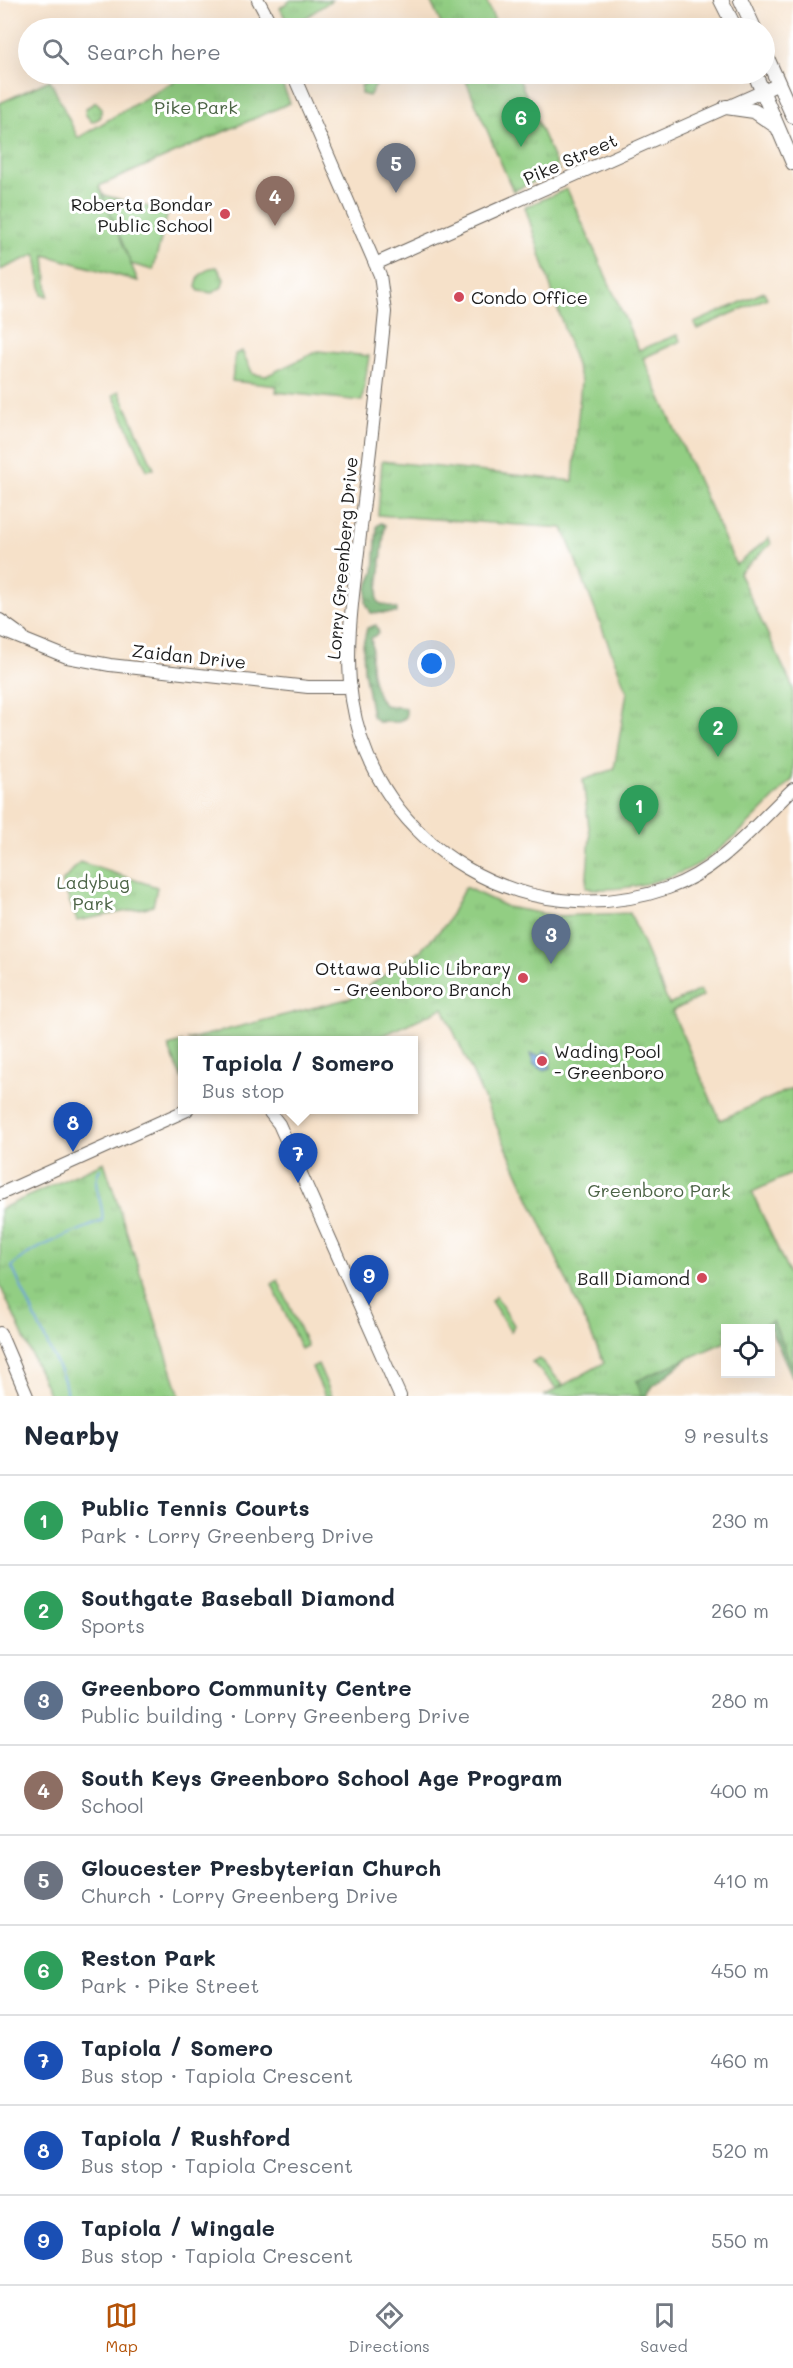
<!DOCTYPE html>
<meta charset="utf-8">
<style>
body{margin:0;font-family:Mali,sans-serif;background:#f6f6f7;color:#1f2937}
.controls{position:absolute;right:18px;bottom:18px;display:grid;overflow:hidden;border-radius:0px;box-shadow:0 6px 24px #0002}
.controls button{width:54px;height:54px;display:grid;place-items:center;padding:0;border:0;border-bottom:2px solid #e0e1e3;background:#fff;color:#1f2937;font:30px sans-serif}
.you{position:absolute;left:432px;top:664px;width:21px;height:21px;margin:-15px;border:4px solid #fff;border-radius:50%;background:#1a73e8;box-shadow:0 0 0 9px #1a73e833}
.badge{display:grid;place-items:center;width:39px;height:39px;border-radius:50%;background:#b45309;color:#fff;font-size:20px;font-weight:700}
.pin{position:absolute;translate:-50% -50px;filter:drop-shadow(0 2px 3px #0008)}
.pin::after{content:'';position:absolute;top:32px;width:21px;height:18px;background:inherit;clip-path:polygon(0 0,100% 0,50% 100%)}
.popup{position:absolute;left:178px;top:1036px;width:240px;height:78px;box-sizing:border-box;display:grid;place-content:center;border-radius:0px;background:#fff;filter:drop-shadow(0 2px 4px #0005);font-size:20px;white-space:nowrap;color:#747a83}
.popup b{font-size:22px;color:#1f2937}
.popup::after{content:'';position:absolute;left:50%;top:100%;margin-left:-12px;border:12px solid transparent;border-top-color:#fff}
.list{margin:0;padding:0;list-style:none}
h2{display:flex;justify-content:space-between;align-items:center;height:78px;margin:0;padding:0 24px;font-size:26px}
h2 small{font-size:20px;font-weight:400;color:#747a83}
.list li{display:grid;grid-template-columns:39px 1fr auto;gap:18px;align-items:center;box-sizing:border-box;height:90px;padding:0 24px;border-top:2px solid #e0e1e3}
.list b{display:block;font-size:22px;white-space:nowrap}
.list p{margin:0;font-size:20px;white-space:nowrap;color:#747a83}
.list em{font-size:20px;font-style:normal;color:#747a83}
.icon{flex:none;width:33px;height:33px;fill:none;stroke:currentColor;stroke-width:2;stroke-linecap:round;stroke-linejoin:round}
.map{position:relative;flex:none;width:793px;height:1396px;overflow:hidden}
.search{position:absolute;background:#fff;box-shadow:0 6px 24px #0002;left:18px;right:18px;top:18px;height:66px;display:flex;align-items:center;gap:15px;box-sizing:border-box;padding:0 21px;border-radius:33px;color:#747a83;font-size:22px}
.sheet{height:888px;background:#fff}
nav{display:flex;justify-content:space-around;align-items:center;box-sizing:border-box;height:84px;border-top:2px solid #e0e1e3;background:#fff;font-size:16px;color:#747a83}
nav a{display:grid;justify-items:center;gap:3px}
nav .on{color:#b45309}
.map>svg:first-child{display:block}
.grass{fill:#92ce83;stroke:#577550;stroke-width:1.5}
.forest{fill:url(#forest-crowns);stroke:#486646;stroke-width:1.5}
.park{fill:url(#park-tufts);stroke:#577550;stroke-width:1.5}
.water{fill:url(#water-ripples);stroke:#445f7b;stroke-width:1.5}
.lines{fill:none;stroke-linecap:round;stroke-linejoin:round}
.stream{stroke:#6ca2da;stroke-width:2}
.secondary-casing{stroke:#686159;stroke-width:14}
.primary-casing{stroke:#686159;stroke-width:16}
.secondary{stroke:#fff;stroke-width:12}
.primary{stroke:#fff;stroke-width:14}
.poi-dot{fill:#d1495b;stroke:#fff;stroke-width:2}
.labels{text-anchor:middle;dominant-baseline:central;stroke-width:6;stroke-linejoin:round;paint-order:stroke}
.park-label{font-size:18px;fill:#4b6345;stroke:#fff}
.street-label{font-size:18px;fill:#1c1c1c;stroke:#fff}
.poi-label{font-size:18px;fill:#1c1c1c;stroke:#fff;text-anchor:end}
</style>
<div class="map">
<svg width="793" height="1396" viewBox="0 0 793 1396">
<defs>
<pattern id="forest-crowns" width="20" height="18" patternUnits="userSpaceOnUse" patternTransform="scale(1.5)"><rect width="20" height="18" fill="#75b171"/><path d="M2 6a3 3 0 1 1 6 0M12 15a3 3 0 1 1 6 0" fill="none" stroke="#5f8f5c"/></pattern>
<pattern id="park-tufts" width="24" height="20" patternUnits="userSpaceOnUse" patternTransform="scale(1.5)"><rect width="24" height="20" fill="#92ce83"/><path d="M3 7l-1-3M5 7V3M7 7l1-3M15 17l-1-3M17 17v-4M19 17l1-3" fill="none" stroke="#7db071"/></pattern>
<pattern id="water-ripples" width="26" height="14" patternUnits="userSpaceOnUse" patternTransform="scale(1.5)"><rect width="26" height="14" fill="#6ca2da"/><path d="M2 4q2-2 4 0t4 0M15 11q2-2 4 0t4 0" fill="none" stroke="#5883b0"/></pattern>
</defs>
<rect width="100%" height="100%" fill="#fff"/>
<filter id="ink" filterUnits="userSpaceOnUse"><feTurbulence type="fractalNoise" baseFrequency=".0167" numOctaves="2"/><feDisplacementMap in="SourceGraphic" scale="12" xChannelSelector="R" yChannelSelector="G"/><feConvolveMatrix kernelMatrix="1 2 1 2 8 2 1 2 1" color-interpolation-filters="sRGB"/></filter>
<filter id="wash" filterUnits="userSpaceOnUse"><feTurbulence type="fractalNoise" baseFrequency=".008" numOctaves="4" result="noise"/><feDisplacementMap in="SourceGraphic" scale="24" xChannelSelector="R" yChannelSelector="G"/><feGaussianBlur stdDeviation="1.35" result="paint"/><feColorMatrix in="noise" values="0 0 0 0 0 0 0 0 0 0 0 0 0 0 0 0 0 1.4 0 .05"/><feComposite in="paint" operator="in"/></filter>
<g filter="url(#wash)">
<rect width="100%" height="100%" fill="#f6e1c9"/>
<path class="grass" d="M54,182l114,30 -15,58 -114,-31z
M764,292l3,6 -70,31 -3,-6z
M119,391l35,78 -7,1 -34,-75z
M278,1280l29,66 -6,3 -29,-65z
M496,1296l18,29 -3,7 -20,-31z
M539,1358l24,27 -6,4 -25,-27z
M318,1364l14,32h-7l-13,-29z"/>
<path class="forest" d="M381,523l4,2 -8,74 2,4 18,6v4h-26l-5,-10 1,-15 7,-16 3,-46z
M376,625l3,8 -8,5c2,8 1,12 0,19 -1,16 4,35 13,48l22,3v9l-7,5h-21l-6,-6 -8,-46 -1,-25 4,-17z
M767,1309l26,20v49l-23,-50h-44l-73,58 -7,10h-10l-4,-8 12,-27z"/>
<path class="park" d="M291,0h41l-42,28 -10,-20z
M430,0h56l12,28h-55z
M186,74h92l12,29 -191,83 39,95 -93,-26 3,41 -6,-1 -6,-41 -36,16v-167l50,-23 28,58z
M463,74h54l42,97 -46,20z
M375,77l5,2 -11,17 -8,-2v-8z
M96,102l6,6 -2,10 -8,4 -7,-8 1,-6z
M567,189l72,161 38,-15 4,6 -38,17 93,207 33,-27 2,6 -32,29 54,115v91c-25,25 -49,52 -77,73 -32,26 -90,41 -130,36l4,-52 -7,-56 31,-11 13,-77 -64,-164 -185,-13 4,-54 191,20 8,-100 -56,-174z
M217,267l7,12 -2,8 -10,6 -13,-2 -3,-4 3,-11 11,-8z
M242,351l11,23 13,2 52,-25 51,5 -7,45 -86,-9 1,-6 -45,-5 3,-27z
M80,862l77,25 -4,19 -76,15 -15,-39z
M465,887l42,20 49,9 74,-3 39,92 31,-15 3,6 -31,15 48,109 73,-32v85l-41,19 41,91v85l-20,-47 -17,7h-30l-1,14 -89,39 6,15h-98l60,-33 -161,-355 -70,32h-186l164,-42 70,-48 25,-26z
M182,1042v37l-14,-33z
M104,1162l76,234h-130l-50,-111v-76z"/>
<path class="water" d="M545,1051l6,3 -1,14 -7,2 -9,-5 -4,-11 10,2z"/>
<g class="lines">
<path class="stream" d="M67,1396l-3,-16 -52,-113c11,-17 70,-37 90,-46 4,-17 -13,-35 -2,-52"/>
</g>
</g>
<g filter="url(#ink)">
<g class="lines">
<g class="secondary-casing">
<path id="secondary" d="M258,0l15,28
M293,74l87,201 5,37c-7,74 -16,148 -25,223 -6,54 -16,111 -8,165 23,148 176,237 316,188 52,-18 87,-63 125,-99
M375,264l404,-180
M0,620l22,16
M0,630l67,27 43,8 198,22h43
M268,1110l11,14 121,272
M0,1194l187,-84
M0,1333l27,63"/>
</g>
<g class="primary-casing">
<path id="primary" d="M721,0l14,28
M741,0l13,28
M764,51l29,65
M755,74l38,89
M726,107l28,4 22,15"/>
</g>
<use href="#secondary" class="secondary"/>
<use href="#primary" class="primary"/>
</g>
</g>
<g class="poi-dot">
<circle cx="225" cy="214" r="6"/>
<circle cx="459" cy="297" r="6"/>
<circle cx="523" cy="978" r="6"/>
<circle cx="542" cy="1061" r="6"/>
<circle cx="702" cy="1278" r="6"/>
</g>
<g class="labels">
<g class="park-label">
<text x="196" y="107">Pike Park</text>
<text x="93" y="882">Ladybug<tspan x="93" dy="21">Park</tspan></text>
<text x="659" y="1190">Greenboro Park</text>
</g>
<g class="street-label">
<text transform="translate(570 159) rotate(-24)">Pike Street</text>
<text transform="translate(342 558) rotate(-85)">Lorry Greenberg Drive</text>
<text transform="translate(189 656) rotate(6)">Zaidan Drive</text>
</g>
<g class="poi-label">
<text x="213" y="204">Roberta Bondar<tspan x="213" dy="21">Public School</tspan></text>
<text x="471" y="297" text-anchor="start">Condo Office</text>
<text x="511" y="968">Ottawa Public Library<tspan x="511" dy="21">- Greenboro Branch</tspan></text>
<text x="554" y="1051" text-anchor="start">Wading Pool<tspan x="554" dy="21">- Greenboro</tspan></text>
<text x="690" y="1278">Ball Diamond</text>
</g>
</g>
</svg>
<div class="controls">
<button><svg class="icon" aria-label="locate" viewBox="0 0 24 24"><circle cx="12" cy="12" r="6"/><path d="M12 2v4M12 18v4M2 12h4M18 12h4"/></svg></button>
</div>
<div class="you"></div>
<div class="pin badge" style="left:639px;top:835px;background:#2e9e5b">1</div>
<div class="pin badge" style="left:718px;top:757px;background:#2e9e5b">2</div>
<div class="pin badge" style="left:551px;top:964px;background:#5c6f8a">3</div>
<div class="pin badge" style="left:275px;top:226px;background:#8d6e63">4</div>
<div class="pin badge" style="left:396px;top:193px;background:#6b7280">5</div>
<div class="pin badge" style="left:521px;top:147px;background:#2e9e5b">6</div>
<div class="pin badge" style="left:298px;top:1183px;background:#1a4fb4">7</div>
<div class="popup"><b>Tapiola / Somero</b>Bus stop</div>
<div class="pin badge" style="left:73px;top:1152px;background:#1a4fb4">8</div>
<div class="pin badge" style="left:369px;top:1305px;background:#1a4fb4">9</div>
<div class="search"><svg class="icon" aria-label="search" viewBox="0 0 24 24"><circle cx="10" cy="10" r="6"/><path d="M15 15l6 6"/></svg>Search here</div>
</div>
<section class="sheet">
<h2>Nearby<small>9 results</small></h2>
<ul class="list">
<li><span class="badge" style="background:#2e9e5b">1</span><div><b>Public Tennis Courts</b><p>Park · Lorry Greenberg Drive</p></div><em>230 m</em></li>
<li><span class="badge" style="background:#2e9e5b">2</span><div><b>Southgate Baseball Diamond</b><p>Sports</p></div><em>260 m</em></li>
<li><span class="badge" style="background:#5c6f8a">3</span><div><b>Greenboro Community Centre</b><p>Public building · Lorry Greenberg Drive</p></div><em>280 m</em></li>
<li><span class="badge" style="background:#8d6e63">4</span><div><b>South Keys Greenboro School Age Program</b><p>School</p></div><em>400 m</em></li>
<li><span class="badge" style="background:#6b7280">5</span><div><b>Gloucester Presbyterian Church</b><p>Church · Lorry Greenberg Drive</p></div><em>410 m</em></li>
<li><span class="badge" style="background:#2e9e5b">6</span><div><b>Reston Park</b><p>Park · Pike Street</p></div><em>450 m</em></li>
<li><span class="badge" style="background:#1a4fb4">7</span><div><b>Tapiola / Somero</b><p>Bus stop · Tapiola Crescent</p></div><em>460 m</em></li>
<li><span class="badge" style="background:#1a4fb4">8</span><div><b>Tapiola / Rushford</b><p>Bus stop · Tapiola Crescent</p></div><em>520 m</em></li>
<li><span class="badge" style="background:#1a4fb4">9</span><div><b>Tapiola / Wingale</b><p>Bus stop · Tapiola Crescent</p></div><em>550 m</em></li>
</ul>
</section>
<nav>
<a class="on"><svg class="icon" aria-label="map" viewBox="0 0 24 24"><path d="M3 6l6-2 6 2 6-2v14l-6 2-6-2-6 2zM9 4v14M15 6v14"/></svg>Map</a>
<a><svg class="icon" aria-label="directions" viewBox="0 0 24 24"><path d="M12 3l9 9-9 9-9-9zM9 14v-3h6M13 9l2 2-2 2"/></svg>Directions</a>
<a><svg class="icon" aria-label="saved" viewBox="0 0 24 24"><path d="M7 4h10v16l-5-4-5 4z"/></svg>Saved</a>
</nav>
